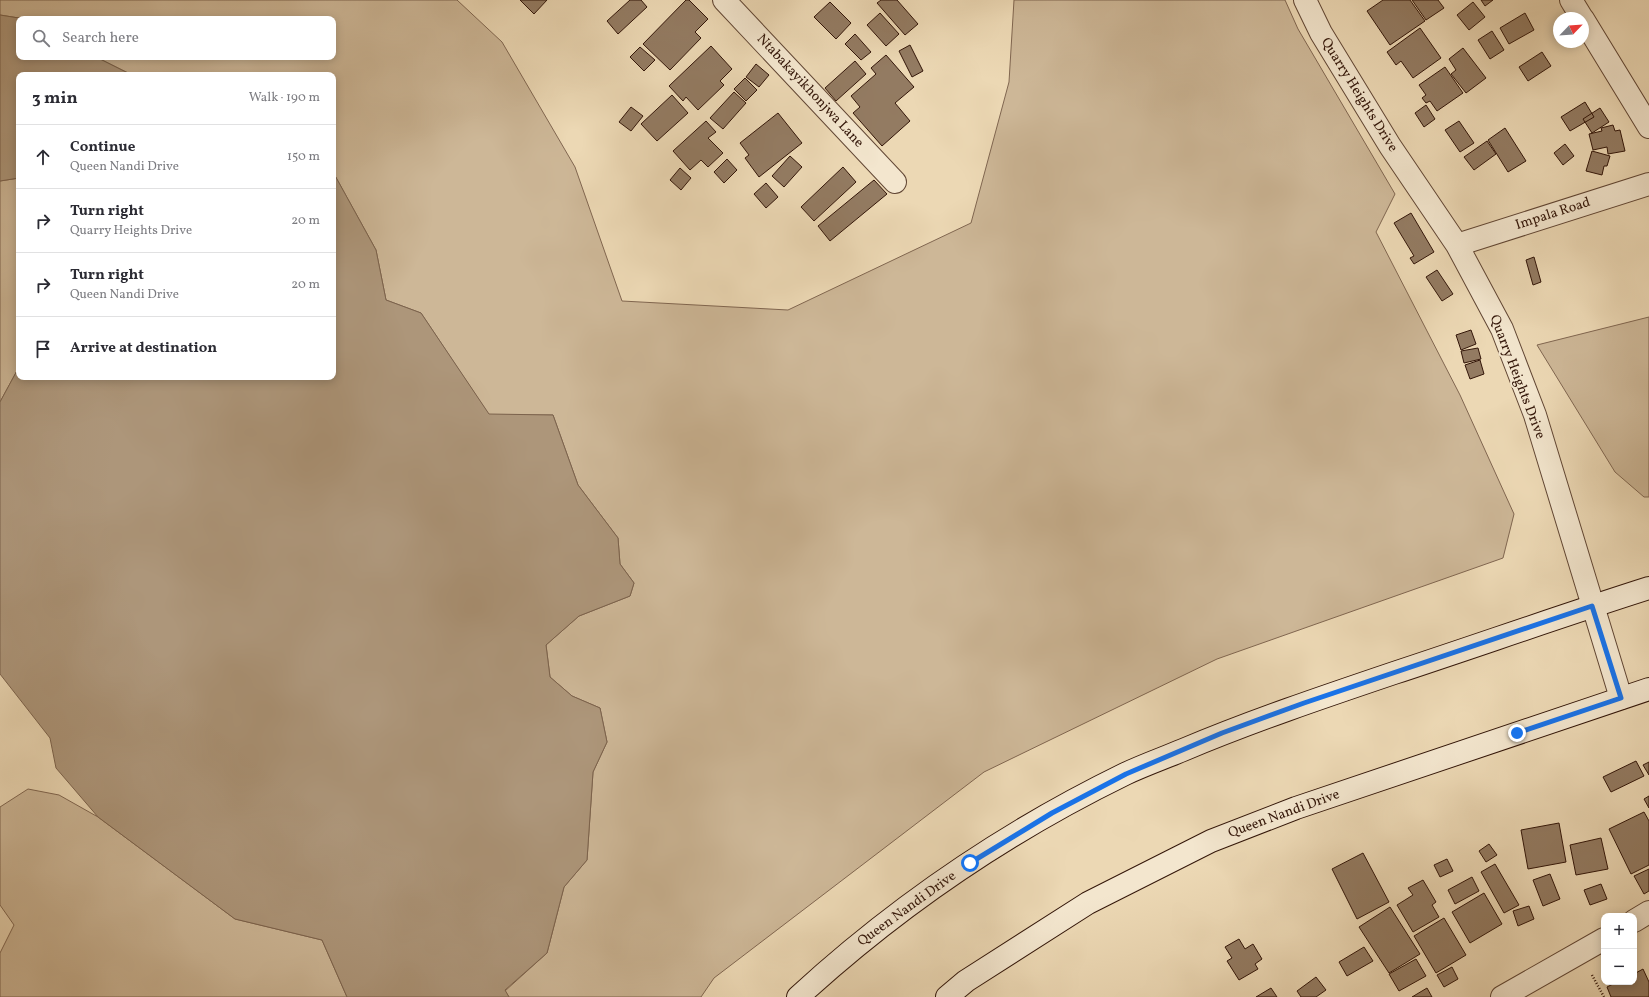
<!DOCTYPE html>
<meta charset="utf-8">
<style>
body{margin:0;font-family:Vollkorn,serif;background:#f7f7f7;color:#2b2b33}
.controls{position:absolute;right:12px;bottom:12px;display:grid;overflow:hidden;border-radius:8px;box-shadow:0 2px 10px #0003}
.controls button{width:36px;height:36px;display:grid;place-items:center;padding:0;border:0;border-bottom:1px solid #e1e1e2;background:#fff;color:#2b2b33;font:20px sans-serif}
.compass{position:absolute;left:1553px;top:12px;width:36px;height:36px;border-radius:50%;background:#fff;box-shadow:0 2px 10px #0003;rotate:65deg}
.stop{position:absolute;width:12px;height:12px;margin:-9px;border:3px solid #1a73e8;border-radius:50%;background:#fff}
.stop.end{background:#1a73e8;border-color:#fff;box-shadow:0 1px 4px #0008}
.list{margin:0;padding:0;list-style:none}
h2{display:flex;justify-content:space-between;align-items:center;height:52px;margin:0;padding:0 16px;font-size:17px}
h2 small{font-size:13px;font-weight:400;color:#7c7c81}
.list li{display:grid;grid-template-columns:26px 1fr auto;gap:12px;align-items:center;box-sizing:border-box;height:64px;padding:0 16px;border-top:1px solid #e1e1e2}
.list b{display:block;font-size:15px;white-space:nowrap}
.list p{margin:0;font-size:13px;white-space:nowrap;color:#7c7c81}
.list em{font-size:13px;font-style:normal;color:#7c7c81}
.icon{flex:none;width:22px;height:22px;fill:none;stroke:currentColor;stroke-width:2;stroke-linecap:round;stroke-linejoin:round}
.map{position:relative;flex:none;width:1649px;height:997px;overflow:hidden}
.search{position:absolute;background:#fff;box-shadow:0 2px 10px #0003;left:16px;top:16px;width:320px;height:44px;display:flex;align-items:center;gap:10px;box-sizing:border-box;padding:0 14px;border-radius:8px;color:#7c7c81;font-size:15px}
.panel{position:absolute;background:#fff;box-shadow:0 2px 10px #0003;left:16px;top:72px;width:320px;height:308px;border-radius:8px}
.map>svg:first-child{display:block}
.green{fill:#cdb797;stroke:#806650}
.water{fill:#ad967a;stroke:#7c634d}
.building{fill:#937b62;stroke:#331609}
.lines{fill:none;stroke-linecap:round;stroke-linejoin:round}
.street-casing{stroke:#614634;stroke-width:24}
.secondary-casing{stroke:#331609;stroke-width:24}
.path{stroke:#331609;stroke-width:2.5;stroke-dasharray:1 2;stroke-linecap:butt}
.street{stroke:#f3e6ce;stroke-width:22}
.secondary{stroke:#f3e6ce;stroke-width:22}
.route{stroke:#1a73e8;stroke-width:5}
.labels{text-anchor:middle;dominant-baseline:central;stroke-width:4;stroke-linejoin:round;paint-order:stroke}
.street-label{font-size:14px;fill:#331609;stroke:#f3e6ce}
</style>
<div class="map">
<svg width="1649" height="997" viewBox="0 0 1649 997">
<rect width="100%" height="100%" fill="#ecd8b4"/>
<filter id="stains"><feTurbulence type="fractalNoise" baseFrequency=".005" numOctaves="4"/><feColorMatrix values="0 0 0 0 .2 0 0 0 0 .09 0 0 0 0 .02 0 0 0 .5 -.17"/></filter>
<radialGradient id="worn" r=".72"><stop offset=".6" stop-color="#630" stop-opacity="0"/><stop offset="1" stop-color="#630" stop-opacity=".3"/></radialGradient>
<path class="green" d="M0,0h457l45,42 73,125 47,134 166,9 183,-87 38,-141 5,-82h271l13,29 97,165 -19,38 84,163 54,119 -11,44 -286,101 -233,113 -270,206 -13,19h-192l-4,-6 42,-38 17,-66 23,-27 6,-88 14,-30 -7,-34 -28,-12 -22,-19 -4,-32 33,-29 51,-20 4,-13 -14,-19 -2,-26 -40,-53 -25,-70h-64l-68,-102 -35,-13 -10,-50 -43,-78v-97h-201l-36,-18h237v-38h-308l-25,-4z
M19,178v189l-19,35v-221z
M1649,317v180h-5l-29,-25 -78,-127z
M28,789l31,6 39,22 137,102 87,21 25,57h-347v-44l14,-28 -14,-20v-98z"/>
<path class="water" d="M0,15l25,4h-6v38h77l36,18h-113v103l-19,3z
M333,172l43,78 10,50 35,13 68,101 64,1 25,70 40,53 2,26 14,19 -4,13 -51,20 -33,29 4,32 22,19 28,12 7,34 -14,30 -6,88 -23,27 -17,66 -42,37 4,7h-162l-25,-57 -87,-21 -137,-102 -42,-49 -6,-30 -50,-64v-272l19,-35v10h314z"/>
<path class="building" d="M520,0h27l-13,14z
M630,0h11l6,7 -29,27 -11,-13z
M686,0h3l19,19 -13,13 6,6 -31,32 -27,-26z
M881,0h16l21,24 -13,11 -28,-32z
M1383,0h27l15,21 -35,24 -23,-34z
M1412,0h26l6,8 -18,12z
M1481,0h12l-8,6z
M830,2l21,21 -15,16 -22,-22z
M1473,2l12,15 -16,13 -12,-15z
M880,13l19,21 -13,12 -19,-21z
M1525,13l9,17 -25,14 -9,-16z
M1420,28l21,30 -28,20 -12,-17 -5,4 -9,-13z
M1492,31l12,19 -14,9 -12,-19z
M855,34l16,18 -10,8 -16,-16z
M910,45l13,26 -11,6 -13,-26z
M711,46l21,23 -12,12 4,4 -26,25 -12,-13 -3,4 -14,-15z
M640,47l15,13 -11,11 -14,-14z
M1463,48l23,30 -20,15 -15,-19 5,-4 -7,-11z
M1542,52l9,14 -23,15 -9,-14z
M886,55l28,32 -19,16 15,18 -28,25 -29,-33 7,-6 -9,-11 25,-22 -5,-6z
M855,61l11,13 -30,27 -11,-13z
M756,64l13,11 -10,12 -13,-10z
M1445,67l18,26 -26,18 -7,-10 -4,2 -4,-5 4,-3 -7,-10z
M745,78l12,12 -11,11 -12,-12z
M734,92l12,11 -23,26 -13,-11z
M672,95l16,18 -31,28 -16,-17z
M1585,102l9,15 -24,14 -9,-14z
M1426,105l9,14 -11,8 -9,-14z
M631,107l12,9 -12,15 -12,-9z
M1600,108l9,14 -17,11 -9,-14z
M778,113l24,30 -43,34 -14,-19 4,-3 -9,-12z
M706,121l10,11 -8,6 15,15 -15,14 -7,-7 -11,10 -17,-19z
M1459,121l15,22 -14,9 -15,-22z
M1613,125l2,6 5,-1 5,21 -17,3 -1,-7 -14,3 -4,-16 13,-3 -1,-3z
M1505,128l21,33 -18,11 -20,-32z
M1487,141l9,13 -22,16 -10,-13z
M1565,144l9,12 -11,9 -9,-12z
M1592,151l18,5 -3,10h-3l-2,9 -16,-4z
M790,156l12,11 -18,20 -12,-11z
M727,159l10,11 -13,13 -10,-11z
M843,167l13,15 -42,39 -13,-14z
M680,168l11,10 -10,12 -11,-10z
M874,180l13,14 -57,47 -12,-15z
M766,183l12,14 -12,11 -12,-14z
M1411,213l23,39 -20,12 -4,-6 4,-2 -20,-33z
M1534,257l7,25 -8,3 -7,-25z
M1437,270l16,24 -11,7 -16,-24z
M1471,330l5,14 -15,6 -5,-15z
M1478,348l3,11 -17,4 -3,-12z
M1480,360l4,14 -14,5 -5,-14z
M1636,761l8,15 -33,16 -8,-15z
M1649,762v13l-6,-10z
M1649,796v12l-5,-9z
M1644,812l5,9v44l-18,9 -22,-45z
M1559,823l7,39 -38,7 -7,-39z
M1601,838l7,31 -32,6 -6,-30z
M1489,844l8,11 -11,7 -7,-11z
M1363,853l26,49 -32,17 -25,-50z
M1447,859l6,12 -13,6 -6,-12z
M1495,864l24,41 -15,8 -23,-41z
M1649,869v22l-5,3 -10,-18z
M1550,874l10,25 -17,7 -10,-26z
M1472,877l7,14 -24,13 -7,-14z
M1423,880l13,22 -4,3 7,12 -26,15 -16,-27 16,-10 -5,-7z
M1601,884l6,15 -17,6 -6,-15z
M1484,893l18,31 -32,19 -18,-31z
M1529,906l5,13 -16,7 -5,-15z
M1390,907l30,47 -31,19 -30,-46z
M1444,918l22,37 -30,18 -22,-37z
M1239,939l6,10 8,-5 9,15 -7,5 3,5 -19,11 -12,-19 5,-3 -7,-11z
M1364,947l9,14 -26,15 -8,-14z
M1416,959l10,17 -27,15 -10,-17z
M1452,967l6,12 -14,8 -7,-12z
M1643,969l6,13v15h-38l-4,-10 10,-5h17v-8z
M1316,977l10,13 -10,7h-15l-4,-6z
M1271,988l6,9h-21z
M1427,988l5,9h-20z"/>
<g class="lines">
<g class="street-casing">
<path id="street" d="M724,0l171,182
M1305,0l16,33 69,113 67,99 45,84 33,86 86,283
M1571,0l11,18
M1583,19l66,108
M1457,245l192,-61
M1634,921l15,-9
M1502,997l102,-58"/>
</g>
<g class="secondary-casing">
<path id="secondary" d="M798,997c97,-89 208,-165 327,-223 19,-9 39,-16 58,-24 69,-29 140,-53 211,-77 85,-28 170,-58 255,-85
M947,997l19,-16 122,-78 123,-62 85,-33 353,-119"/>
</g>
<path class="path" d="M1592,975l12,22"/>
<use href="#street" class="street"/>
<use href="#secondary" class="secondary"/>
</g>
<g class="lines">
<path class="route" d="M970,863l82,-50 74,-39 96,-41 82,-30 288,-97 29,92 -104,35"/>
</g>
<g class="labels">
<g class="street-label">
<text transform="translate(810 91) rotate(47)">Ntabakayikhonjwa Lane</text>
<text transform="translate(1359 95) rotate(58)">Quarry Heights Drive</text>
<text transform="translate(1553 214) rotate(-18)">Impala Road</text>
<text transform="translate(1517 377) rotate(69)">Quarry Heights Drive</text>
<text transform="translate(1284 814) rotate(-20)">Queen Nandi Drive</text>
<text transform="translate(907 909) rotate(-36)">Queen Nandi Drive</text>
</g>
</g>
<rect width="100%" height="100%" filter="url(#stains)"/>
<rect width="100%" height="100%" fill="url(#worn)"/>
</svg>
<div class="controls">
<button>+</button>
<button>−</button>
</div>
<svg class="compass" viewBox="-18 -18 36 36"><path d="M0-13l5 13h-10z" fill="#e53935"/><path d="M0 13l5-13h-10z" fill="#7c7c81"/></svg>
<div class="stop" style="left:970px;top:863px"></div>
<div class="stop end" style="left:1517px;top:733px"></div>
<div class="search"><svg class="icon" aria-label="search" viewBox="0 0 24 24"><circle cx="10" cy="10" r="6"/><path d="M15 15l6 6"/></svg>Search here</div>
<section class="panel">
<h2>3 min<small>Walk · 190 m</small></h2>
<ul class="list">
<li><svg class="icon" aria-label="ahead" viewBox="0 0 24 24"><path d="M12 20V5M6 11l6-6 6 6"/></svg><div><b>Continue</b><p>Queen Nandi Drive</p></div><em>150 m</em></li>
<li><svg class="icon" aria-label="right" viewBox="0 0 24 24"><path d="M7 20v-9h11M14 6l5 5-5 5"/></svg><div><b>Turn right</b><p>Quarry Heights Drive</p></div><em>20 m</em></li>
<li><svg class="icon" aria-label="right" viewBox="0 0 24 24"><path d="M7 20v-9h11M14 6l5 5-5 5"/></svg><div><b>Turn right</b><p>Queen Nandi Drive</p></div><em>20 m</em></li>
<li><svg class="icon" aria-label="arrive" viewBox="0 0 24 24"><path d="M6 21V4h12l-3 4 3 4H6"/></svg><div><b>Arrive at destination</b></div></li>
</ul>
</section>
</div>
